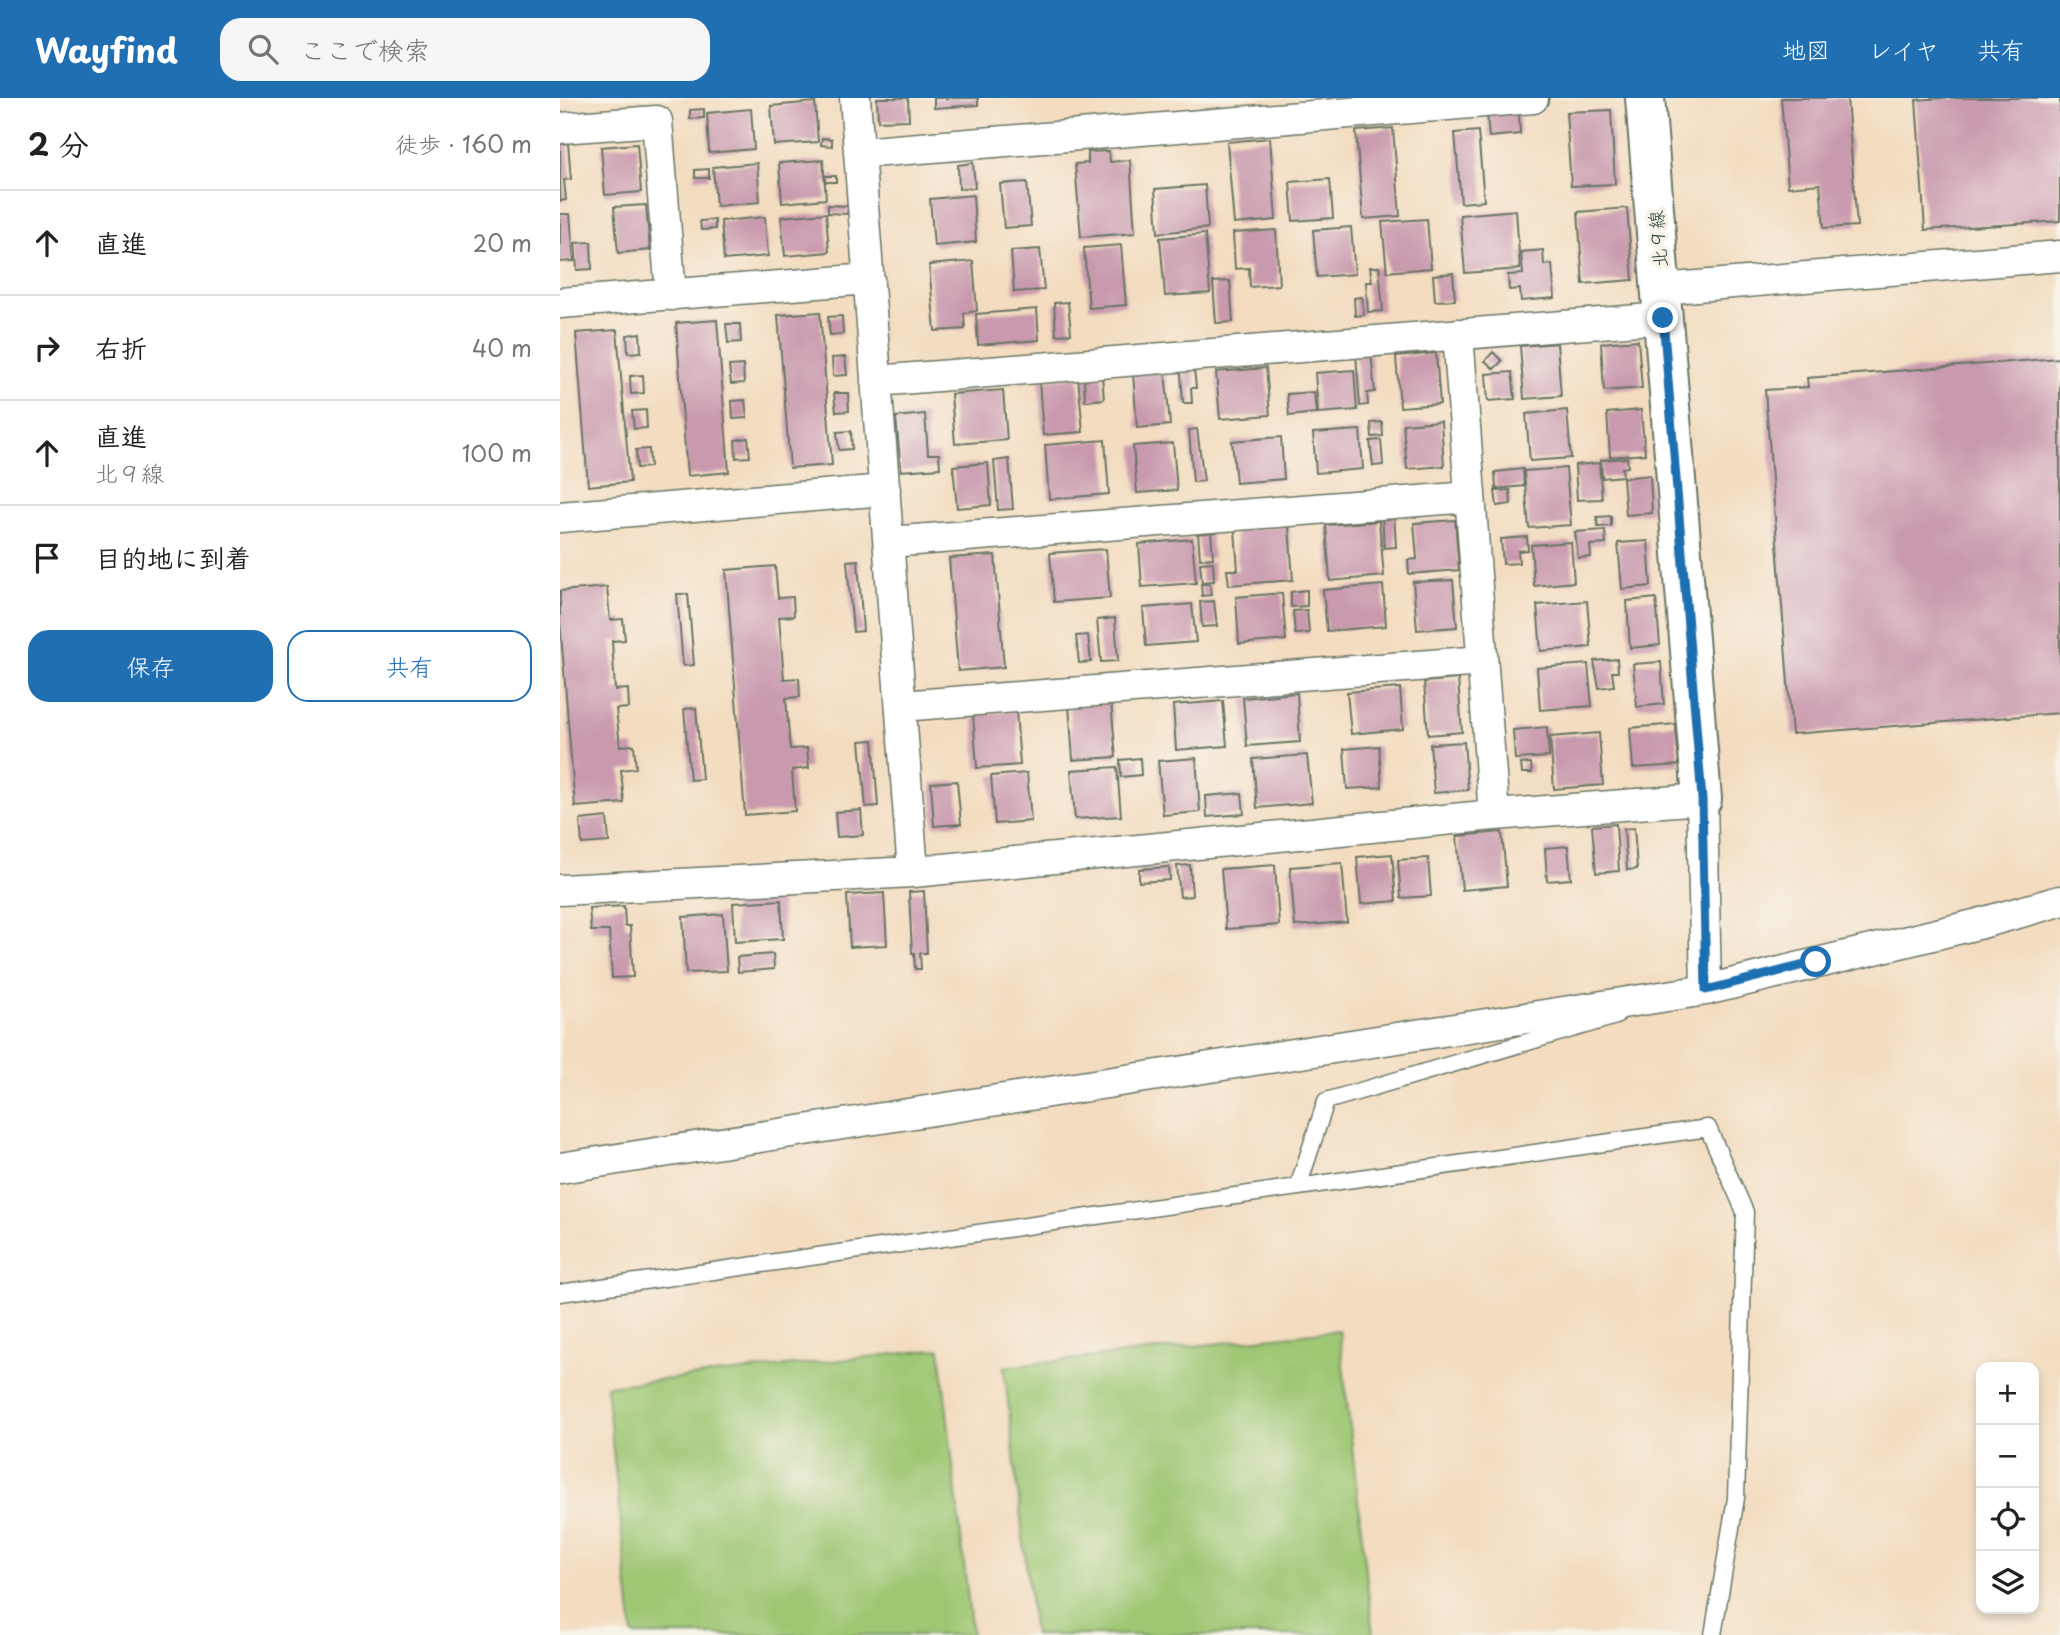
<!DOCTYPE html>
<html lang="ja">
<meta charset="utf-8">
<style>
body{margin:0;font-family:"Playpen Sans","Klee One",sans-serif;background:#f6f6f6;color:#202124}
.controls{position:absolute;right:21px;bottom:21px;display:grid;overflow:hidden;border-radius:14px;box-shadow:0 4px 10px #0003}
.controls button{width:63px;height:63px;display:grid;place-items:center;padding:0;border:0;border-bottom:2px solid #e0e0e0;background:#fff;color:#202124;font:35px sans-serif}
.stop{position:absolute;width:21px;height:21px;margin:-16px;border:5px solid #1f6fb2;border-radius:50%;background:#fff}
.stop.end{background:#1f6fb2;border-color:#fff;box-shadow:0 2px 7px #0008}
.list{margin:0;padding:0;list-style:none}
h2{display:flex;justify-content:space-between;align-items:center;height:91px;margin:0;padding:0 28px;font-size:30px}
h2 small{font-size:23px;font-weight:400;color:#757577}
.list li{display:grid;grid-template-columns:46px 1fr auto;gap:21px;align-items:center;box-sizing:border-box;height:105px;padding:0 28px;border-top:2px solid #e0e0e0}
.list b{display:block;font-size:26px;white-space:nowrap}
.list p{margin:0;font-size:23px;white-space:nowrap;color:#757577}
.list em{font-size:23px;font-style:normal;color:#757577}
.actions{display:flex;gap:14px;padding:21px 28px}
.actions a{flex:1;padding:16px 0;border:2px solid #1f6fb2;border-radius:21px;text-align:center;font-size:24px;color:#1f6fb2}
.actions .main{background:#1f6fb2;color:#fff}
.icon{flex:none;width:38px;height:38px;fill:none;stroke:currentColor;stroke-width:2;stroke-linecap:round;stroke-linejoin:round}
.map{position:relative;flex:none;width:1500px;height:1537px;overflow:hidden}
header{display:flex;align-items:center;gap:42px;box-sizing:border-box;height:98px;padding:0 35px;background:#1f6fb2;color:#fff}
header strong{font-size:33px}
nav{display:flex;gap:38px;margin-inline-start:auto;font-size:24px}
.search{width:490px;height:63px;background:#f6f6f6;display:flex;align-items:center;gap:18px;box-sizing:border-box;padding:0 24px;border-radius:21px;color:#757577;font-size:26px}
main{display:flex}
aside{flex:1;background:#fff}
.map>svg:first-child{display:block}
.green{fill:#9ec773;stroke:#5e8254;stroke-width:2}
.building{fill:#c99aae}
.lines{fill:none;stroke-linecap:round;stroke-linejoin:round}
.service-casing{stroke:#697565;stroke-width:19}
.minor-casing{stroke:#697565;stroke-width:33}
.tertiary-casing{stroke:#697565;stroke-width:42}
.service{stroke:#fff;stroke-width:16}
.minor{stroke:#fff;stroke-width:30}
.tertiary{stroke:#fff;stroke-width:38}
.route{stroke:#1f6fb2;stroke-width:9}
.labels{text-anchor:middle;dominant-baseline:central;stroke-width:7;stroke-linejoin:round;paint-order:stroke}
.street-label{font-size:19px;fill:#1f3d34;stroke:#f7f3e8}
</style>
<header>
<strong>Wayfind</strong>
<div class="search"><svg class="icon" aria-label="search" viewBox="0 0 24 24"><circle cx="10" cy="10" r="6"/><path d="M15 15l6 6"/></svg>ここで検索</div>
<nav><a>地図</a><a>レイヤ</a><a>共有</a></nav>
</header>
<main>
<aside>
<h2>2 分<small>徒歩 · 160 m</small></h2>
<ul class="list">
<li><svg class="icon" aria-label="ahead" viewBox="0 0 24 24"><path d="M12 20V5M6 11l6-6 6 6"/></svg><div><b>直進</b></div><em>20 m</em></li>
<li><svg class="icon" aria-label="right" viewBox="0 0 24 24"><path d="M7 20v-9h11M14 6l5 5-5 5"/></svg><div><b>右折</b></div><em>40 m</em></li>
<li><svg class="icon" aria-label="ahead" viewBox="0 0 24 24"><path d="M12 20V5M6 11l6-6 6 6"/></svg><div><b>直進</b><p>北９線</p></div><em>100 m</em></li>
<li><svg class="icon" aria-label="arrive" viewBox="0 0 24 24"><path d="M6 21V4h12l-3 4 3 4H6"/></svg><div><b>目的地に到着</b></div></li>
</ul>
<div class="actions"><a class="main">保存</a><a>共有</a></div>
</aside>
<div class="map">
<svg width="1500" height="1537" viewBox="0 0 1500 1537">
<rect width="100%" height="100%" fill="#f7f3e8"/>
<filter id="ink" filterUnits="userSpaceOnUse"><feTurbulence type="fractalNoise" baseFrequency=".0143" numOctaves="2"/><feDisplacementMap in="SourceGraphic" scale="14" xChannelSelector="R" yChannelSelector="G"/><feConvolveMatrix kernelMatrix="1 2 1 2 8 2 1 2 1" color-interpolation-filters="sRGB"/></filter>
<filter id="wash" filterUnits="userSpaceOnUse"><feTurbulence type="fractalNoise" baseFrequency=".00686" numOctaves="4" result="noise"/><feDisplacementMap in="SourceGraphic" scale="28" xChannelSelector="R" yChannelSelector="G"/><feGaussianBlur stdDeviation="1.57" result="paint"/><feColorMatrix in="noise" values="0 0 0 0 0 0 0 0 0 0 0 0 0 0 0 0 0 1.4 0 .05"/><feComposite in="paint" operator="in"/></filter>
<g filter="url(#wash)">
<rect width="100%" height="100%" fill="#f3dcbf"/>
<path class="green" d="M779,1232l34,305h-339l-30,-268z
M380,1251l32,286h-339l-27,-249z"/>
<g id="blocks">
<path class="building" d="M317,0h31l1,22 -31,1z
M374,0h44v7l-44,3z
M1221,0h66l10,128 -33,2 -4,-44 -32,3z
M1383,0h117v123l-135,9 -9,-130z
M255,4l3,40 -44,3 -3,-39z
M144,11v9l-14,1v-9z
M191,11l3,40 -45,4 -2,-40z
M1051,12l4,74 -44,2 -5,-74z
M959,13l1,23 -31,3 -2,-23z
M833,30l7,88 -37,3 -7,-88z
M918,33l6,70 -23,2 -6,-70z
M262,40l10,1v7l-11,-1z
M710,40l6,82 -42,4 -7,-82z
M8,45l3,36 -7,1 2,20 -6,1v-57z
M77,46l4,48 -36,3 -4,-48z
M549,53l1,11 20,-2 5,73 -54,4 -6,-73 13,-1v-11z
M263,62l3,39 -44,4 -3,-40z
M197,65l3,39 -44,4 -3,-39z
M413,65l2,25 -16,1 -1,-24z
M149,71v9h-14v-8z
M265,78h11v6h-11z
M770,81l3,39 -40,3 -3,-39z
M467,84l4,44 -27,2 -4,-44z
M645,87l3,43 -50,5 -3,-44z
M413,97l3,47 -42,4 -4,-47z
M86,107l4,45 -32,3 -4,-46z
M268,107l20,1 -1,8 -19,-1z
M1067,110l6,72 -50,4 -5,-72z
M956,112l4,59 -55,4 -5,-58z
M266,115l3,39 -44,4 -4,-39z
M0,116h10l4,47 -14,1z
M205,119l3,39 -44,4 -3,-39z
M867,121l4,49 -44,4 -5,-50z
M155,122v9l-14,1 -1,-9z
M791,129l4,47 -38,3 -4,-47z
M716,132l3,55 -29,2 -1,-19 -14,1 -2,-36z
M645,136l5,59 -45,3 -5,-58z
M31,144l1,27 -15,1 -2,-27z
M561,147l5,60 -37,3 -5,-60z
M480,151l4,41 -30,2 -3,-41z
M983,152l1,15 8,-1 3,34 -34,3 -1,-12 -11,1 -1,-15 15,-1 -2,-22z
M413,163l4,50 -13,2 1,16 -30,2 -6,-66z
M810,169h9l4,44 -15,1 -2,-30h6z
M893,175l2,27 -20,1 -2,-26z
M670,183l3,41 -17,1 -3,-41z
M802,199l2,18 -9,1 -1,-18z
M508,204l3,32 -15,1 -2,-32z
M477,211l2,31 -61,5 -2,-31z
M260,214l12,153 -42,3 -12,-153z
M282,218l1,18 -13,1 -2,-18z
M157,222l12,152 -42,4 -11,-153z
M166,226h14l1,18 -13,1z
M57,232l13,152 -42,4 -12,-153z
M80,235l1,19 -13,1 -1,-18z
M1078,242l4,48 -38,3 -3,-48z
M997,245l4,53 -37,3 -4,-53z
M933,254l9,9 -8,8 -9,-8z
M811,255l4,39 -8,1 1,12 -8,1 -4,-52z
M876,255l4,51 -40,3 -4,-50z
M285,259l2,18 -14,1 -1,-18z
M1500,260v355l-268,21 -27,-344 43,-3 -1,-9z
M633,262l3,28h-5l1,15h-9l-3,-42z
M183,267l1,18 -13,1 -2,-18z
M706,270l4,47 -50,4 -4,-47z
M605,272l5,55 -33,3 -4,-55z
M794,272l3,40 -39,3 -3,-40z
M952,274l3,27 -27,2 -2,-27z
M83,277l1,18 -13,1 -1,-18z
M542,278l2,23 -19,2 -1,-23z
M518,279l5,55 -40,3 -4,-55z
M443,292l4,50 -52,4 -4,-50z
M754,294l2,21 -27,3 -2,-22z
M274,295h14l1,18 -13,1z
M185,302l2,18 -14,1 -1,-18z
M86,312l1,18 -13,1 -2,-18z
M1007,312l4,48 -41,3 -4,-47z
M1081,312l4,44 -35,3 -3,-44z
M365,316l3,40h11l1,14 -39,3 -5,-54z
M881,323l3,45 -37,3 -4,-45z
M822,324l1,14 -11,1 -1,-14z
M637,331l7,52 -11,1 -4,-52z
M800,332l3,39 -47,4 -3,-40z
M291,333l1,18 -13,1 -2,-18z
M721,339l3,42 -48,4 -4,-42z
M188,340l2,19 -14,1 -1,-18z
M545,342l4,54 -60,5 -4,-54z
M821,342l2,25 -10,1 -3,-25z
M613,345l4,47 -40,3 -4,-47z
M89,351l1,18 -13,1 -1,-18z
M1067,360l1,9 -6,1 1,8 -21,2 -1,-18z
M449,361l4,50 -15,1 -4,-49z
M428,365l3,42 -34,3 -4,-42z
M1039,365l3,36 -25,1 -2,-35z
M1006,370l5,57 -42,3 -5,-57z
M963,371l1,17 -28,3 -1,-17z
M1090,377l2,38 -26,2 -3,-37z
M950,392l1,14 -14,2 -2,-15z
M834,414l2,35 -12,1 -2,-35z
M1051,418v10l-13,1 -1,-10z
M895,422l4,50 -50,4 -1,-14 9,-1 -3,-36z
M819,423l5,55 -54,5 -4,-56z
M729,428l4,54 -64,5 -2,-15h11l-3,-40z
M1045,432l1,14 -16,1 1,12 -13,1 -3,-26z
M651,434l2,26 -13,1 -2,-26z
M967,439l1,13 -10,1 1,12 -16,1 -2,-25z
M632,441l4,44 -54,4 -3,-43z
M1088,443l3,45 -29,3 -4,-46z
M1011,444l3,40 -40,4 -3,-41z
M546,451l4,49 -56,4 -4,-49z
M435,457l9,112 -46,4 -9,-113z
M298,462l5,71 -10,1 -6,-71z
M653,464l1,19 -12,1 -2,-19z
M215,468l3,32 15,-1 1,19 -15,1 5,62 15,-1 1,19 -14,1 4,51 17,-1 2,20 -17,2 3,41 -50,4 -19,-245z
M893,482l4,47 -40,3 -4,-48z
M641,486h9l1,11 -9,1z
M823,487l3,41 -59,5 -4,-41z
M47,489l3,33 13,-1 2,21 -13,1 3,49 13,-1 1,19 -13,1 4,37 14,-1 2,23 -15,2 3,33 -49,4 -15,-186v-30z
M747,492v16l-16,1v-15z
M722,495l4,47 -47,4 -3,-47z
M117,496h11l6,71 -11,1z
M1096,500l4,47 -30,3 -3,-47z
M654,503l3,25 -15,1 -2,-25z
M1027,503l4,46 -50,4 -4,-46z
M632,506l4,38 -50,4 -3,-38z
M747,512l2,23 -14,1 -2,-23z
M555,520l3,43 -17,1 -4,-42z
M528,537l3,27 -12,1 -3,-27z
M1057,561l1,13h-6l2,14 -15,2 -5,-27z
M1101,564l3,42 -27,3 -4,-43z
M1028,566l4,42 -52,4 -3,-42z
M898,581l4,53 -34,3 -4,-53z
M840,590l3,41 -52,5 -4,-42z
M737,595l3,49 -53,4 -4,-48z
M663,603l4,45 -51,4 -3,-45z
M551,604l5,55 -43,3 -4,-55z
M136,610l6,71 -12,1 -6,-71z
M456,613l4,54 -43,3 -4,-54z
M1116,626l3,41 -46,3 -3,-40z
M987,629l2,30 -34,2 -2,-29z
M1039,635l4,52 -49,4 -4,-52z
M313,642l5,66 -12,1 -6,-66z
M904,644l4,48 -34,3 -4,-49z
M819,648l3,41 -35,2 -3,-40z
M747,657l5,48 -55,5 -4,-49z
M580,660l1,17 -20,2 -1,-17z
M636,660l4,54 -37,3 -5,-54z
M971,665l1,10h-10l-1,-9z
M557,669l4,49 -46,3 -4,-49z
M467,675l4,48 -36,3 -4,-48z
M397,683l4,43 -27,2 -3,-43z
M682,695l2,21 -37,3 -1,-21z
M301,712l2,25 -26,2 -2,-25z
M47,719l2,25 -27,2 -2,-24z
M1056,726l3,47 -23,2 -4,-47z
M1074,730l3,41 -10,1 -3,-41z
M942,734l5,54 -45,4 -5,-54z
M1008,748l3,33 -24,2 -2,-33z
M832,756l4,47 -35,3 -4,-47z
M868,760l3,38 -30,2 -3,-38z
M782,765l5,59 -52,4 -5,-59z
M630,767l2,31 -12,1 -3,-31z
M715,767l4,60 -53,4 -5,-60z
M609,769l1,13 -31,2v-13z
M364,793l3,62h-7l1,16h-6l-1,-16h-2l-3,-61z
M324,795l3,52 -37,2 -3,-52z
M221,802l2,39 -48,3 -2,-39z
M64,808l1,20h5l3,51 -21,1 -3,-47h-18l-2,-23z
M163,816l4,57 -41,2 -3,-56z
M213,856l1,15 -36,3 -1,-15z"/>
</g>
</g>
<g filter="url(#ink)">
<use href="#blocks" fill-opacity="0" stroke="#697565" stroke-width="2"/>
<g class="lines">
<g class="service-casing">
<path id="service" d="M1056,918l-290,85 -28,86 410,-59 37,84 -9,286 -23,137
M0,1195l738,-106"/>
</g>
<g class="minor-casing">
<path id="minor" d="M295,0l58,774
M0,30l97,-7 14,174
M299,55l674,-55
M1101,191l399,-33
M0,205l309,-24
M898,236l36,481
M316,283l787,-63
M0,419l325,-27
M329,444l581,-45
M341,608l581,-45
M0,792l353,-18 581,-57 208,-16 4,191
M0,1070l1146,-178 272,-66 82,-23"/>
</g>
<g class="tertiary-casing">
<path id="tertiary" d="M1085,0l57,701"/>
</g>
<use href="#service" class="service"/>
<use href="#minor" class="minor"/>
<use href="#tertiary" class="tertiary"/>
</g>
</g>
<g class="lines" filter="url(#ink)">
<path class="route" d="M1103,220l39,481 4,191 110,-28"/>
</g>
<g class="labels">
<g class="street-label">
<text transform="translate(1097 141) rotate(-95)">北９線</text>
</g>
</g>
</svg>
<div class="controls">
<button>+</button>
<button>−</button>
<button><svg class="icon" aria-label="locate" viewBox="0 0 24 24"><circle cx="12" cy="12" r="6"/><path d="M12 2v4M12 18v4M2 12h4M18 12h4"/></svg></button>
<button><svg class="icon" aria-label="layers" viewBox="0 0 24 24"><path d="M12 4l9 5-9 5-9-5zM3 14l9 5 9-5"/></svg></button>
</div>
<div class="stop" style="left:1256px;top:864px"></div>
<div class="stop end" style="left:1103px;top:220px"></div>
</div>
</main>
